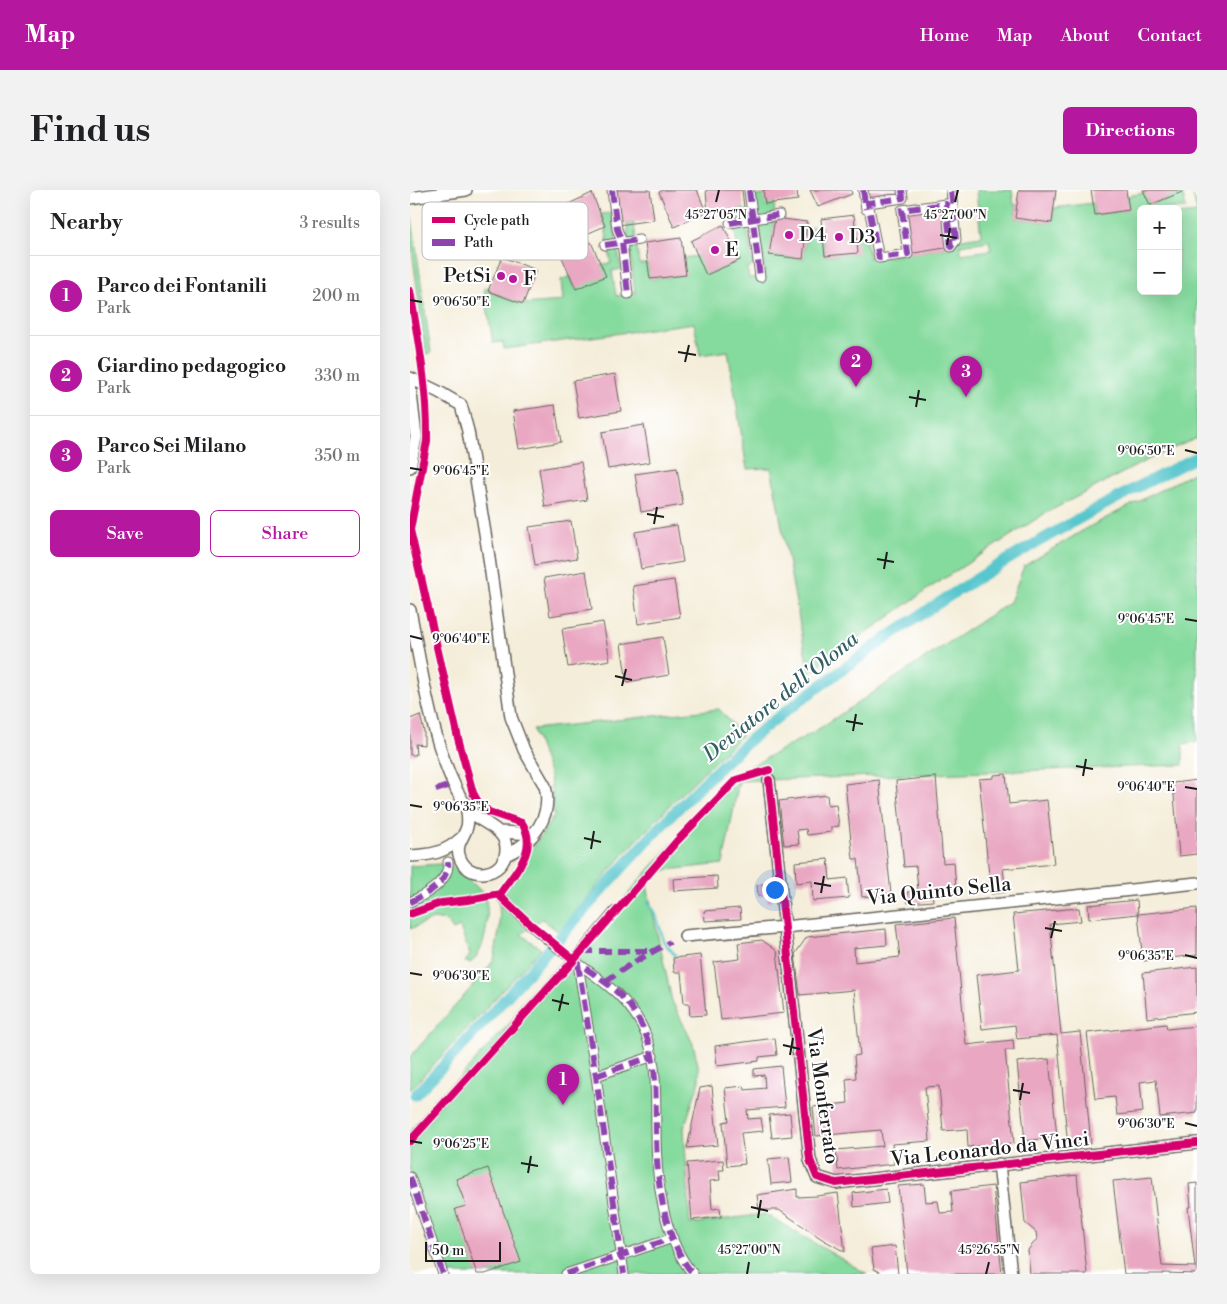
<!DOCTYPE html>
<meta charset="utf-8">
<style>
body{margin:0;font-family:"Libre Bodoni",serif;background:#f2f2f2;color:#202124}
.controls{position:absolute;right:15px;top:15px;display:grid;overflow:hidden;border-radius:8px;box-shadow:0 5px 20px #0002}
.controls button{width:45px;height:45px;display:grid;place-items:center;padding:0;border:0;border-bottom:1px solid #e0e0e0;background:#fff;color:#202124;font:25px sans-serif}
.scale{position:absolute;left:15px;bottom:12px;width:76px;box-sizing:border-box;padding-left:5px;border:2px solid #1c1c1c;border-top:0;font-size:14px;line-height:18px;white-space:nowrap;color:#1c1c1c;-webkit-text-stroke:4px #fff;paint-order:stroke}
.you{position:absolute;left:364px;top:699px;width:18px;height:18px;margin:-12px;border:4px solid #fff;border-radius:50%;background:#1a73e8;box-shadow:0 0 0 8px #1a73e833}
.badge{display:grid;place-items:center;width:32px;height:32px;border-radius:50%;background:#b5179e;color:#fff;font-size:16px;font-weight:700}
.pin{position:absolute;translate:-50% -41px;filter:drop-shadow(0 1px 2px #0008)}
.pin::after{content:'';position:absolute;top:26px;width:18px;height:15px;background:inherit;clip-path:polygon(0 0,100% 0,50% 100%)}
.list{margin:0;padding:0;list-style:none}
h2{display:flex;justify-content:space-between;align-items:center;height:65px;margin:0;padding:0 20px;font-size:21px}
h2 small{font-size:16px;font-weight:400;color:#757577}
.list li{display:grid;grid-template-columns:32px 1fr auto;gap:15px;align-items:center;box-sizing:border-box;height:80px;padding:0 20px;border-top:1px solid #e0e0e0}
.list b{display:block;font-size:19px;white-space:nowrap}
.list p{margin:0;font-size:16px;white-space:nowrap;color:#757577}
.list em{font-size:16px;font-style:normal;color:#757577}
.actions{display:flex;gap:10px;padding:15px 20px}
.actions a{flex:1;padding:11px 0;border:1px solid #b5179e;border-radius:8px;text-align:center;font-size:18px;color:#b5179e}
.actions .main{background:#b5179e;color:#fff}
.map{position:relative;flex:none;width:787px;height:1084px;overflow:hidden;border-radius:8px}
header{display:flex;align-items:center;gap:30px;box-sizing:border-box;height:70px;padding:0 25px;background:#b5179e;color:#fff}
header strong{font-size:24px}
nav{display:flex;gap:28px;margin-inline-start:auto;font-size:18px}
.intro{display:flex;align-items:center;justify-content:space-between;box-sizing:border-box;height:120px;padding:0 30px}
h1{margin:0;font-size:35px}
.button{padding:12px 22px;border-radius:8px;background:#b5179e;color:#fff;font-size:18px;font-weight:700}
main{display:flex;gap:30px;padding:0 30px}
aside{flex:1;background:#fff;border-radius:8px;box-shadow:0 5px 20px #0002}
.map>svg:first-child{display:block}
.green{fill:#85da9d;stroke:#507b5c;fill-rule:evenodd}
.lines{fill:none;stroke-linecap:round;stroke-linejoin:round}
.stream{stroke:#59c6cd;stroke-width:3}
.canal{stroke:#59c6cd;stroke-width:11}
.building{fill:#e9a7c2}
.pedestrian-casing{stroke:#68655e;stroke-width:11}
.minor-casing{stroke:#68655e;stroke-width:14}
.pedestrian{stroke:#fff;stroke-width:9}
.minor{stroke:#fff;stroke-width:11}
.quiet{stroke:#8e44ad;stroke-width:6;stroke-dasharray:12 6;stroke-linecap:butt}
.cycleway-casing{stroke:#fff;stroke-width:11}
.cycleway{stroke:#d6006c;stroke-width:8}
.ticks{fill:none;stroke:#1c1c1c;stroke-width:2}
.poi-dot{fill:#b5179e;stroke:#fff;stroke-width:2}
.labels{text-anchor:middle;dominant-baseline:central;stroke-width:4;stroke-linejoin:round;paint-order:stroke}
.poi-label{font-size:20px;fill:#1c1c1c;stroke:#fff;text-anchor:start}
.street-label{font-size:20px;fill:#1c1c1c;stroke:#fff}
.water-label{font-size:21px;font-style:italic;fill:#346063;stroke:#fff}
.key{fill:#fff;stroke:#bbb;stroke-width:1}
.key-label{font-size:14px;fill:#1c1c1c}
.ticks-label{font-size:12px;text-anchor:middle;fill:#1c1c1c;stroke:#fff;stroke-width:4;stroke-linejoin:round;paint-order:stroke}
</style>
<header>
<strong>Map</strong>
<nav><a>Home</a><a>Map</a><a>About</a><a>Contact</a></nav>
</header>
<div class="intro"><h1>Find us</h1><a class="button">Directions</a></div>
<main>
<aside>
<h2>Nearby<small>3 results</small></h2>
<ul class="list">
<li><span class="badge">1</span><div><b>Parco dei Fontanili</b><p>Park</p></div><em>200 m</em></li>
<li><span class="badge">2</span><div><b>Giardino pedagogico</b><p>Park</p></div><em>330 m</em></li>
<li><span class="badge">3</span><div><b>Parco Sei Milano</b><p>Park</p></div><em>350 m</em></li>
</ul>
<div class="actions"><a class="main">Save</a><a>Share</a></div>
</aside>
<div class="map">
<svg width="787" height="1084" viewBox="0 0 787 1084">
<rect width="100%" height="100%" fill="#fff"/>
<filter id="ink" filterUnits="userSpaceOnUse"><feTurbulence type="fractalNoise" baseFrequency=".02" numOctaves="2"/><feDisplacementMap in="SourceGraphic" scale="10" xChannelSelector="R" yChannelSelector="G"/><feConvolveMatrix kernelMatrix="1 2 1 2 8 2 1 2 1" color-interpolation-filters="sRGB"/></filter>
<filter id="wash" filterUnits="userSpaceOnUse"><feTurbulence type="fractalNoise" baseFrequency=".0096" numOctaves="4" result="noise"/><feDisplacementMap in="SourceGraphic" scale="20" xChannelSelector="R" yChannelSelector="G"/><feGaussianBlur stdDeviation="1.12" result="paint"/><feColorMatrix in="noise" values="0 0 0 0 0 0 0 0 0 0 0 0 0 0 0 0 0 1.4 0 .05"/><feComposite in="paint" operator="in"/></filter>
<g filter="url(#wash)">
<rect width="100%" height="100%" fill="#f4edd9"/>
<path class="green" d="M566,0h36l2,15h3l-2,13 37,5 2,-15 39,-5 2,12 33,-5 -1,-14 18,-3 5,12 32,-13 4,16 -45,1v82h37v-76l19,-2 -5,-23h5v248l-44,19 -109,57 -113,73 -122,86 -38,-205 -24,1 -19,-118 -28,4 -6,-32 -190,26 -1,-7 -10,1 -9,-55 6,-1 -1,4 34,13 40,-3 -2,-21 9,-4 6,13 25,-24 10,-2 -6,-37 -4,-12 11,-1 9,56 -9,2 4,25 19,-3 -8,-69 7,-1 5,41h9l2,15 35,-4 -2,-17 15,-2 9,18 33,-14 -7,-14 4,-1 -5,-36 12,-1 9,58 -6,2 2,10 14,-1 2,-5 -10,-76 9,-1 10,8 1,15 -5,37 33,4 4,-31 14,-2 4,30 32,-3 -2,-25 9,-2 5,32h10l72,-11 5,-7 25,-4zM579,51l2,9 -30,4 -1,-9z
M2,29l19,134 -5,1 -16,-119v-13z
M787,281v271l-14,2v21l-444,16 -16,83 -66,7 -11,10 26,120 21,43 6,25v13l-15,46 6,96 75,-10 102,60h-420l-37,-105v-38l210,-227c36,-45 75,-85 119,-123l-4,-6 82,-45 193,-128 14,-36 63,-38z
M309,519l23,26 -65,63 -53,56 -65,78 -17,-13 -21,15 20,15 -131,141v-33l68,-77 16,-20 6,-34 -1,-26 55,-84 -4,-40 -17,-47z
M31,674c3,0 8,0 11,2 3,2 6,5 9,8 9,8 22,15 25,27 4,16 -1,53 -16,62l-5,-1 5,-7 -10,-28 -7,3 -6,-9 -14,-2 -23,10v-63z"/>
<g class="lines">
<path class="stream" d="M238,712l7,11 9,29 11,13"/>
<path class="canal" d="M5,905c106,-107 198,-226 307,-330 35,-34 76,-63 116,-92 113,-84 233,-154 359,-216"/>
</g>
<g id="blocks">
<path class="building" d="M204,0h36l4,30 -36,5z
M253,0h34l9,22 -32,15 -15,-35z
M296,0h36l2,18 -36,5z
M353,0h34l1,10 -33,4z
M400,0h41l1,4 -34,13z
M456,0h36l1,8 -35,5z
M609,0h37l-4,33 -37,-5z
M681,0h35l3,20 -34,5z
M733,0h38l1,2 -32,13z
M182,3l13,33 -30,13 -13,-32z
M536,14l5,43 -43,7 -6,-44z
M444,25l4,38 -33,3 -4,-37z
M365,28l32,4 -4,37 -34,-4z
M313,35l17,35 -34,15 -15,-34z
M271,48l5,37 -36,4 -5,-36z
M181,52l15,34 -30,13 -15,-34z
M92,67l34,13 -13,34 -35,-13z
M205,184l6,37 -42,7 -6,-37z
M145,215l6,37 -42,7 -6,-38z
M234,235l6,37 -42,7 -6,-37z
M171,272l6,38 -42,7 -6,-38z
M267,278l6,37 -42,7 -6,-38z
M161,331l6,37 -42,7 -6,-38z
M267,335l6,37 -42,7 -6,-37z
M176,381l6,38 -42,7 -6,-38z
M264,390l6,37 -42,7 -5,-38z
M193,432l7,38 -42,7 -6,-38z
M253,447l6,38 -42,7 -6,-38z
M10,525l4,16v14l-9,-1 1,11h-6v-36z
M596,584l3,30 38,-4 7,64 -51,5 3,23 -15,2 -12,-115 15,-1v-3z
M526,587l7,86 11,-1 2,26 -24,2 1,11 -25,2 -1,-11 11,-1 -2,-25 -12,1 -8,-86z
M469,590l12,114 -29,3 -4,-38h-5l-8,-75z
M787,590v74l-18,2 -6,-73z
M417,605l1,10 8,-1 3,22 -8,1v5l-24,3 -1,-6 -9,1 2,14 -15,1 -5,-44z
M418,669l2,21 17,-2 2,20 -36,3 -1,-20 -16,2 -1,-21z
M307,686l1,12 -44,3 -1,-12z
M359,693l3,18 -4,1 -1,-7 -9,1 -1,-11z
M727,710l1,14 -49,5 -1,-14z
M330,718l1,11 -36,2 -1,-10z
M669,718l2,13 -31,3 11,110 19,-2 11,112 -23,2 -11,-111 -40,4 -2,-14 -33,4 -6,-54 43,-5 -6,-56z
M787,718v47l-54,6 -5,-47z
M544,728l12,127 47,-5 1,10h-9l9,93 -46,4 -1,-18 -24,2 -4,-45 -14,1 5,54 -38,3 2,20 -56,6 -2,-20 47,-4 -2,-16 -65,6 -3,-29 35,-4 -2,-24 10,-1 -2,-22 6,-1 -6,-65 -54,5 -5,-41 12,-17 79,-8 1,16 -33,3 1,14 45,-5 -4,-33z
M352,750l15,11 7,62 -63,7 -7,-58 26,-3 -2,-16z
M290,765l6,60 -16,1 -1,-13h-5l-3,-31h-7l-1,-14z
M787,777v45l-50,6 -4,-45z
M756,834l1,5 30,-3v87l-37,4 -4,-37 -16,2 3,30 -26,3 -2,-18 -20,2 -8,-66z
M365,848l2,17 -18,2v4l-42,5 -2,-20z
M639,869l8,78 -32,4 -8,-79z
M371,876l4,41 -38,3 1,9 13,-1 2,13 -22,2 4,31 -18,2 -4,-44 6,-1 -4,-33 19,-2 1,4 20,-2 -1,-13 -10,1v-7z
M302,896l6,59 -31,3 13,-60z
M380,923l2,23 -20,2 -3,-23z
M379,967l3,25 -21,2 -3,-25z
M313,970l1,10h-5l1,10 -10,1 2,28 8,-1 1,9 -29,3 -5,-57z
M78,978l33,94 -36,12h-8l-22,-65 11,-3 -10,-27z
M667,985l10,99h-57l-2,-24 9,-11 -1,-7 -11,-9 -4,-41z
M742,987l10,89 33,1 -7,-60h3l-2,-23 8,-1v91l-34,-1v1h-39l-11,-93z
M514,994l2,18 12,-1 2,12 13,-1 -2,-21 42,-5 9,88h-95l-9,-88z
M387,999v8l20,-1 21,-3 7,59 -23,-13 -43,-29h-20l-2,-15z
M476,999l2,14 -34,4 -1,-14z
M485,1056l3,28h-15l-9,-5 -3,-20z"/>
</g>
</g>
<g filter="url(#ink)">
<use href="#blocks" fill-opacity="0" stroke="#68655e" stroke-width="1"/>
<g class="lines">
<g class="pedestrian-casing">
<path id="pedestrian" d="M202,0l5,39 5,13 6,52
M339,0l11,87
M453,0l3,19
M492,0l1,8 -35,5 11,55 29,-4 -6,-44 44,-6 5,43 5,-7 -5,-50
M320,33l49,-8
M195,55l34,-5
M142,58l20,-2
M90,704l1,3c20,20 42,40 65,57 29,23 58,38 76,72 17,34 13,68 14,104 0,46 6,107 37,144
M0,712c15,-7 40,-20 38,-40
M168,774l18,112 28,198
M186,886l57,-20
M0,951l164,-181 41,-49
M0,987l33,97
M156,1084l107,-36"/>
</g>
<g class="minor-casing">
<path id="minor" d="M0,8l56,-8
M0,188l29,14 22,13 7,26 20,120 23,166 13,33 21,36c8,30 -12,57 -39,69
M0,195l6,52 -6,30
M0,420c12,60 20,126 47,181 4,7 9,16 15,22 12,12 35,16 34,37 -1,27 -40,32 -47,5 -3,-11 5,-18 8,-28 2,-8 0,-15 -1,-23
M359,590l41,380 7,17 19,6 361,-40
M90,642l34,2
M0,666c20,-1 35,-3 50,-17
M275,746l100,-9 412,-44
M589,974l12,110"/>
</g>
<use href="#pedestrian" class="pedestrian"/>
<use href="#minor" class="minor"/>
<path class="quiet" d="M202,0l5,39 5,13 6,52
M339,0l11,87
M453,0l3,19
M492,0l1,8 -35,5 11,55 29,-4 -6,-44 44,-6 5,43 5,-7 -5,-50
M320,33l49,-8
M195,55l34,-5
M142,58l20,-2
M26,600l12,-4
M0,712c15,-7 40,-20 38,-40
M171,761h71
M161,768c20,15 46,29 61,51 27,39 23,75 24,120 0,46 6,108 37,145
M168,774l18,112 28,198
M195,792l24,-17 41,-23
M186,886l57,-20
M0,987l33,97
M156,1084l107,-36"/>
<g class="cycleway-casing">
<path id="cycleway" d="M0,101c8,49 18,99 17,150l-17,89 48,208 15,55 5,9 11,10 33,11c17,27 -7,49 -22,71l-32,6 -27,3 -31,11
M359,590l41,380 7,17 19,6 361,-40
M90,704l1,3 28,26 45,37
M0,951l164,-181 103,-119 59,-61 33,-10"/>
</g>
<use href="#cycleway" class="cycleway"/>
</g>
</g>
<path class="ticks" d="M306,12l3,-12M545,12l3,-12M530,45l17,3M537,55l3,-17M0,110l12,2M268,162l18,3M275,172l4,-17M499,207l17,3M506,217l3,-17M775,260l12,3M0,278l12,2M237,324l17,3M244,334l3,-17M467,369l17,3M474,379l3,-17M775,429l12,2M0,446l12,3M205,486l17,4M212,496l4,-17M436,531l17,3M443,541l3,-17M666,576l17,3M673,586l3,-17M775,597l12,2M0,615l12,2M174,648l17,4M181,659l3,-18M404,693l17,3M411,703l3,-17M635,738l17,3M641,748l4,-17M775,765l12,3M0,783l12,2M142,810l17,4M149,821l4,-17M373,855l17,4M380,865l3,-17M603,900l17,3M610,910l3,-17M775,933l12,3M0,951l12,2M111,973l17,3M118,983l3,-17M341,1017l17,4M348,1028l3,-18M337,1084l2,-12M576,1084l3,-12"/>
<g class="poi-dot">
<circle cx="379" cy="45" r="5"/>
<circle cx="429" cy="47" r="5"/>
<circle cx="305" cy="60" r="5"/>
<circle cx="91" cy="86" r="5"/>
<circle cx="103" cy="89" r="5"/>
</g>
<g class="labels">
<g class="poi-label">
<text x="389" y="45">D4</text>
<text x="439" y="47">D3</text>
<text x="315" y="60">E</text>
<text x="81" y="86" text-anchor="end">PetSi</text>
<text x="113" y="89">F</text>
</g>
<g class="street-label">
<text transform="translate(529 702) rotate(-6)">Via Quinto Sella</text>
<text transform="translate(412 906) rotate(82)">Via Monferrato</text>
<text transform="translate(580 960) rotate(-6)">Via Leonardo da Vinci</text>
</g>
<g class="water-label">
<text transform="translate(371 507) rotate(-39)">Deviatore dell'Olona</text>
</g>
</g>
<rect x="12" y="12" width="166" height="58" rx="8" class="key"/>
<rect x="22" y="27" width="23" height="6" fill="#d6006c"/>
<rect x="22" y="49" width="23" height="7" fill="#8e44ad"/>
<g class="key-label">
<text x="54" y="35">Cycle path</text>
<text x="54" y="57">Path</text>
</g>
<g class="ticks-label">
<text x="306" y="29">45°27'05"N</text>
<text x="545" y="29">45°27'00"N</text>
<text x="51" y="116">9°06'50"E</text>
<text x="736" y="265">9°06'50"E</text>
<text x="51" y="285">9°06'45"E</text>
<text x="736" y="433">9°06'45"E</text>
<text x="51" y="453">9°06'40"E</text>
<text x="736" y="601">9°06'40"E</text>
<text x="51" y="621">9°06'35"E</text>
<text x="736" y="770">9°06'35"E</text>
<text x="51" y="790">9°06'30"E</text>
<text x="736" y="938">9°06'30"E</text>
<text x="51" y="958">9°06'25"E</text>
<text x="339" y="1064">45°27'00"N</text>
<text x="579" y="1064">45°26'55"N</text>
</g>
</svg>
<div class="controls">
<button>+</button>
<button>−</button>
</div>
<div class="scale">50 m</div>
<div class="you"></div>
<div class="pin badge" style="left:153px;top:915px">1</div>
<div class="pin badge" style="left:446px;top:197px">2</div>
<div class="pin badge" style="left:556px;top:207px">3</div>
</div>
</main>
